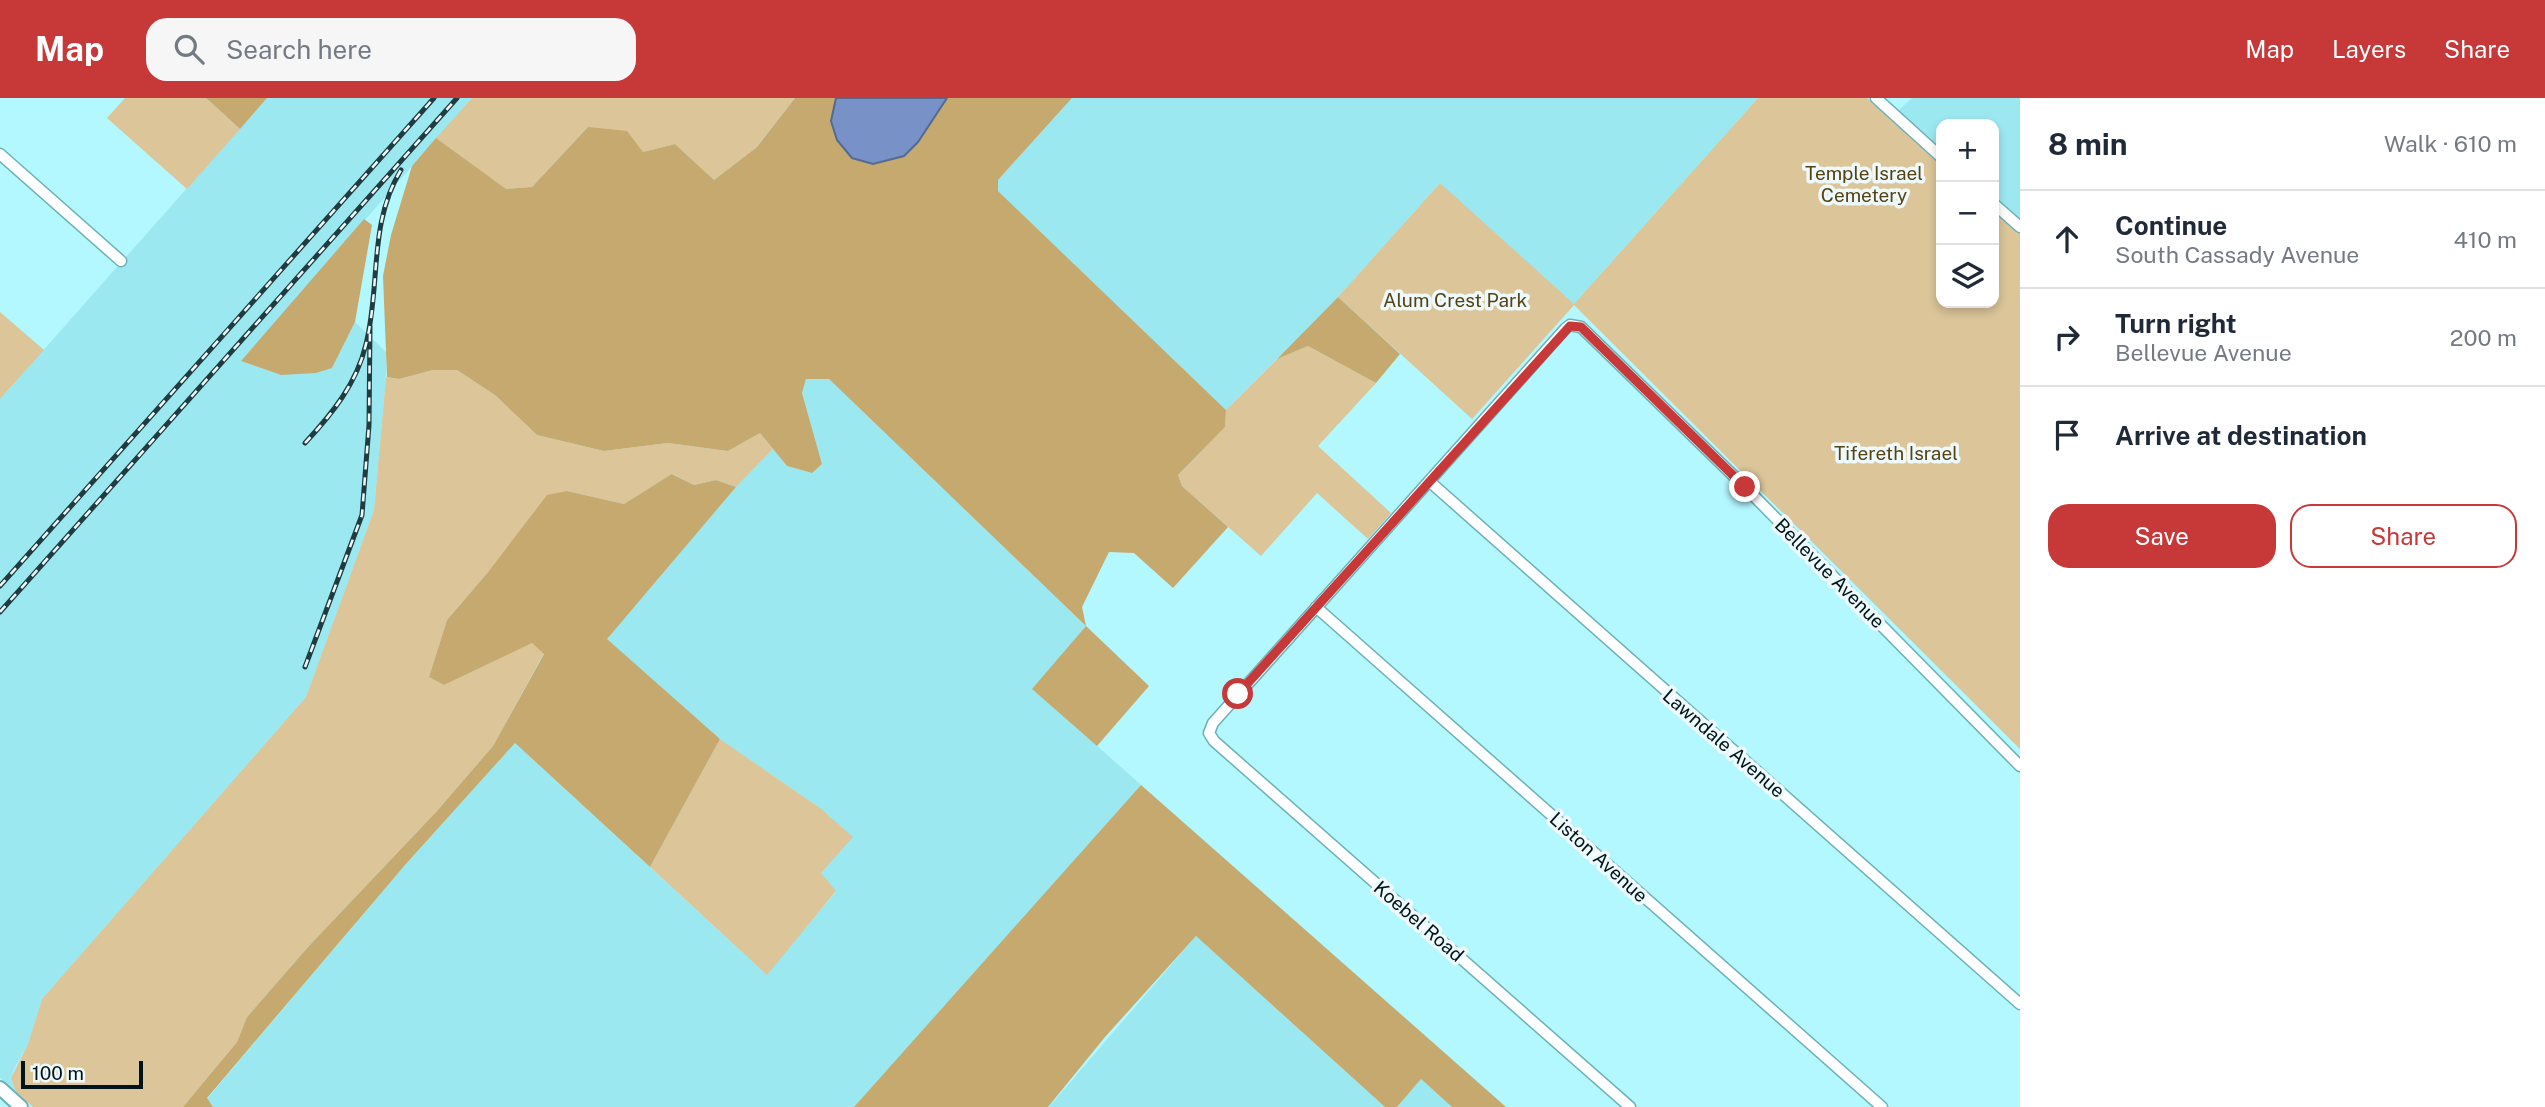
<!DOCTYPE html>
<meta charset="utf-8">
<style>
body{margin:0;font-family:"Public Sans",sans-serif;background:#f6f6f7;color:#1f2937}
.controls{position:absolute;right:21px;top:21px;display:grid;overflow:hidden;border-radius:14px;box-shadow:0 4px 10px #0003}
.controls button{width:63px;height:63px;display:grid;place-items:center;padding:0;border:0;border-bottom:2px solid #e0e1e3;background:#fff;color:#1f2937;font:35px sans-serif}
.scale{position:absolute;left:21px;bottom:18px;width:122px;box-sizing:border-box;padding-left:7px;border:4px solid #001316;border-top:0;font-size:19px;line-height:24px;white-space:nowrap;color:#001316;-webkit-text-stroke:5px #edf9fb;paint-order:stroke}
.stop{position:absolute;width:21px;height:21px;margin:-16px;border:5px solid #c73839;border-radius:50%;background:#fff}
.stop.end{background:#c73839;border-color:#fff;box-shadow:0 2px 7px #0008}
.list{margin:0;padding:0;list-style:none}
h2{display:flex;justify-content:space-between;align-items:center;height:91px;margin:0;padding:0 28px;font-size:30px}
h2 small{font-size:23px;font-weight:400;color:#747a83}
.list li{display:grid;grid-template-columns:46px 1fr auto;gap:21px;align-items:center;box-sizing:border-box;height:98px;padding:0 28px;border-top:2px solid #e0e1e3}
.list b{display:block;font-size:26px;white-space:nowrap}
.list p{margin:0;font-size:23px;white-space:nowrap;color:#747a83}
.list em{font-size:23px;font-style:normal;color:#747a83}
.actions{display:flex;gap:14px;padding:21px 28px}
.actions a{flex:1;padding:16px 0;border:2px solid #c73839;border-radius:21px;text-align:center;font-size:24px;color:#c73839}
.actions .main{background:#c73839;color:#fff}
.icon{flex:none;width:38px;height:38px;fill:none;stroke:currentColor;stroke-width:2;stroke-linecap:round;stroke-linejoin:round}
.map{position:relative;flex:none;width:2020px;height:1009px;overflow:hidden}
header{display:flex;align-items:center;gap:42px;box-sizing:border-box;height:98px;padding:0 35px;background:#c73839;color:#fff}
header strong{font-size:33px}
nav{display:flex;gap:38px;margin-inline-start:auto;font-size:24px}
.search{width:490px;height:63px;background:#f6f6f7;display:flex;align-items:center;gap:18px;box-sizing:border-box;padding:0 24px;border-radius:21px;color:#747a83;font-size:26px}
main{display:flex}
aside{flex:1;background:#fff}
.map>svg:first-child{display:block}
.built{fill:#9ce8f1}
.green{fill:#dbc599}
.forest{fill:#c6a96e}
.water{fill:#7891c6;stroke:#546b91;stroke-width:2}
.lines{fill:none;stroke-linecap:round;stroke-linejoin:round}
.minor-casing{stroke:#6eb0b7;stroke-width:13}
.tertiary-casing{stroke:#6eb0b7;stroke-width:16}
.minor{stroke:#fff;stroke-width:10}
.tertiary{stroke:#fff;stroke-width:12}
.rail-casing{stroke:#203c40;stroke-width:5}
.rail{stroke:#edf9fb;stroke-width:2.5;stroke-dasharray:8;stroke-linecap:butt}
.route{stroke:#c73839;stroke-width:9}
.labels{text-anchor:middle;dominant-baseline:central;stroke-width:7;stroke-linejoin:round;paint-order:stroke}
.park-label{font-size:19px;fill:#564212;stroke:#edf9fb}
.street-label{font-size:19px;fill:#001316;stroke:#edf9fb}
</style>
<header>
<strong>Map</strong>
<div class="search"><svg class="icon" aria-label="search" viewBox="0 0 24 24"><circle cx="10" cy="10" r="6"/><path d="M15 15l6 6"/></svg>Search here</div>
<nav><a>Map</a><a>Layers</a><a>Share</a></nav>
</header>
<main>
<div class="map">
<svg width="2020" height="1009" viewBox="0 0 2020 1009">
<rect width="100%" height="100%" fill="#b3f7ff"/>
<path class="built" d="M267,0h205l-231,263 40,14 51,-7 23,-46 31,30v25l-12,133 -68,187 -264,302 -14,45 -14,25 -3,9 5,14 -16,-14v-679z
M1072,0h686l-185,207 -134,-121 -101,113 -112,113 -228,-219v-11z
M1912,0h108v136l-26,-24v-86h-53v40l-51,-46z
M806,281h23l257,247 -53,63 108,96 -287,322h-641l-6,-8 198,-234 110,-122 251,231 70,-82 -15,-19 -1,-65 -100,-69 -114,-100 130,-152 37,-38 14,17 24,7 11,-9 -20,-71z
M1196,838l189,171h-336z
M1421,981l31,28h-55z"/>
<path class="green" d="M125,0h81l34,31 -53,60 -80,-71z
M472,0h323l-38,49 -43,33 -39,-36 -32,8 -55,-25 -56,60 -27,2 -69,-51z
M1758,0h109l74,66v139h53v-93l26,24v515l-446,-444 -102,114 -134,-122 102,-114 134,121z
M0,214l44,38 -44,49z
M1308,248l68,37 -58,63 73,67 -23,26 -51,-46 -56,63 -79,-70 -4,-11 47,-48 1,-17 51,-51z
M433,272h24l38,25 42,40 67,16 64,-8 60,8 32,-18 13,16 -37,38 -20,-7 -22,5 -21,-11 -49,30 -57,-13 -78,80 -42,49 -18,57 15,8 89,-43 11,11 -51,93 -56,65 -129,136 -61,70 -10,25 -54,65h-150l-17,-15 -5,-14 17,-34 14,-45 264,-302 68,-187 12,-133 13,2z
M720,641l100,69 33,29 -32,36 15,18 -69,84 -117,-108z"/>
<path class="forest" d="M206,0h61l-27,31z
M795,0h41l-5,23 87,21 29,-44h125l-74,82v11l228,219 -1,17 -47,48 4,11 46,41 -55,61 -39,-35 -25,-1 -27,55 4,19 63,60 -52,60 -65,-57 54,-63 -257,-247h-23l-4,14 20,71 -10,9 -25,-7 -27,-33 -32,18 -60,-8 -64,8 -67,-16 -42,-40 -38,-25h-24l-34,9 -12,-2 -4,-101 8,-41 21,-69 24,-28 70,51 26,-2 56,-60 39,4 16,21 32,-8 39,36 43,-33z
M364,121l8,6 -17,97 -23,46 -16,5 -35,2 -40,-14z
M1338,199l62,57 -24,29 -68,-37 -31,13z
M672,376l22,11 22,-5 20,7 -129,152 113,100 -70,128 -135,-124 -110,122 -198,233 6,9h-30l54,-65 10,-25 61,-70 129,-136 56,-65 51,-92 -12,-11 -88,42 -15,-8 18,-57 42,-49 58,-76 20,-4 57,13z
M1141,687l365,322h-54l-31,-28 -24,28h-12l-189,-171 -91,101 -57,70h-194z"/>
<path class="water" d="M836,0h111l-29,44 -14,14 -31,8 -21,-6 -15,-18 -6,-19z"/>
<g class="lines">
<g class="minor-casing">
<path id="minor" d="M1876,0l65,59
M0,56l121,107
M1994,106l26,23
M1429,383l591,523
M1316,509l566,500
M1630,1009l-416,-366 -5,-8 4,-10 352,-394 5,-4 11,2 164,160 275,279"/>
</g>
<g class="tertiary-casing">
<path id="tertiary" d="M0,990l21,19"/>
</g>
<use href="#minor" class="minor"/>
<use href="#tertiary" class="tertiary"/>
<g class="rail-casing">
<path id="rail" d="M305,345c27,-29 52,-60 61,-99 15,-59 2,-120 35,-174
M0,488l434,-488
M0,514l457,-514
M305,569l57,-152 7,-90 1,-99"/>
</g>
<use href="#rail" class="rail"/>
</g>
<g class="lines">
<path class="route" d="M1238,596l332,-368 11,1 164,160"/>
</g>
<g class="labels">
<g class="park-label">
<text x="1864" y="75">Temple Israel<tspan x="1864" dy="22">Cemetery</tspan></text>
<text x="1455" y="202">Alum Crest Park</text>
<text x="1896" y="355">Tifereth Israel</text>
</g>
<g class="street-label">
<text transform="translate(1830 475) rotate(45)">Bellevue Avenue</text>
<text transform="translate(1724 645) rotate(41)">Lawndale Avenue</text>
<text transform="translate(1599 759) rotate(42)">Liston Avenue</text>
<text transform="translate(1419 823) rotate(41)">Koebel Road</text>
</g>
</g>
</svg>
<div class="controls">
<button>+</button>
<button>−</button>
<button><svg class="icon" aria-label="layers" viewBox="0 0 24 24"><path d="M12 4l9 5-9 5-9-5zM3 14l9 5 9-5"/></svg></button>
</div>
<div class="scale">100 m</div>
<div class="stop" style="left:1238px;top:596px"></div>
<div class="stop end" style="left:1745px;top:389px"></div>
</div>
<aside>
<h2>8 min<small>Walk · 610 m</small></h2>
<ul class="list">
<li><svg class="icon" aria-label="ahead" viewBox="0 0 24 24"><path d="M12 20V5M6 11l6-6 6 6"/></svg><div><b>Continue</b><p>South Cassady Avenue</p></div><em>410 m</em></li>
<li><svg class="icon" aria-label="right" viewBox="0 0 24 24"><path d="M7 20v-9h11M14 6l5 5-5 5"/></svg><div><b>Turn right</b><p>Bellevue Avenue</p></div><em>200 m</em></li>
<li><svg class="icon" aria-label="arrive" viewBox="0 0 24 24"><path d="M6 21V4h12l-3 4 3 4H6"/></svg><div><b>Arrive at destination</b></div></li>
</ul>
<div class="actions"><a class="main">Save</a><a>Share</a></div>
</aside>
</main>
